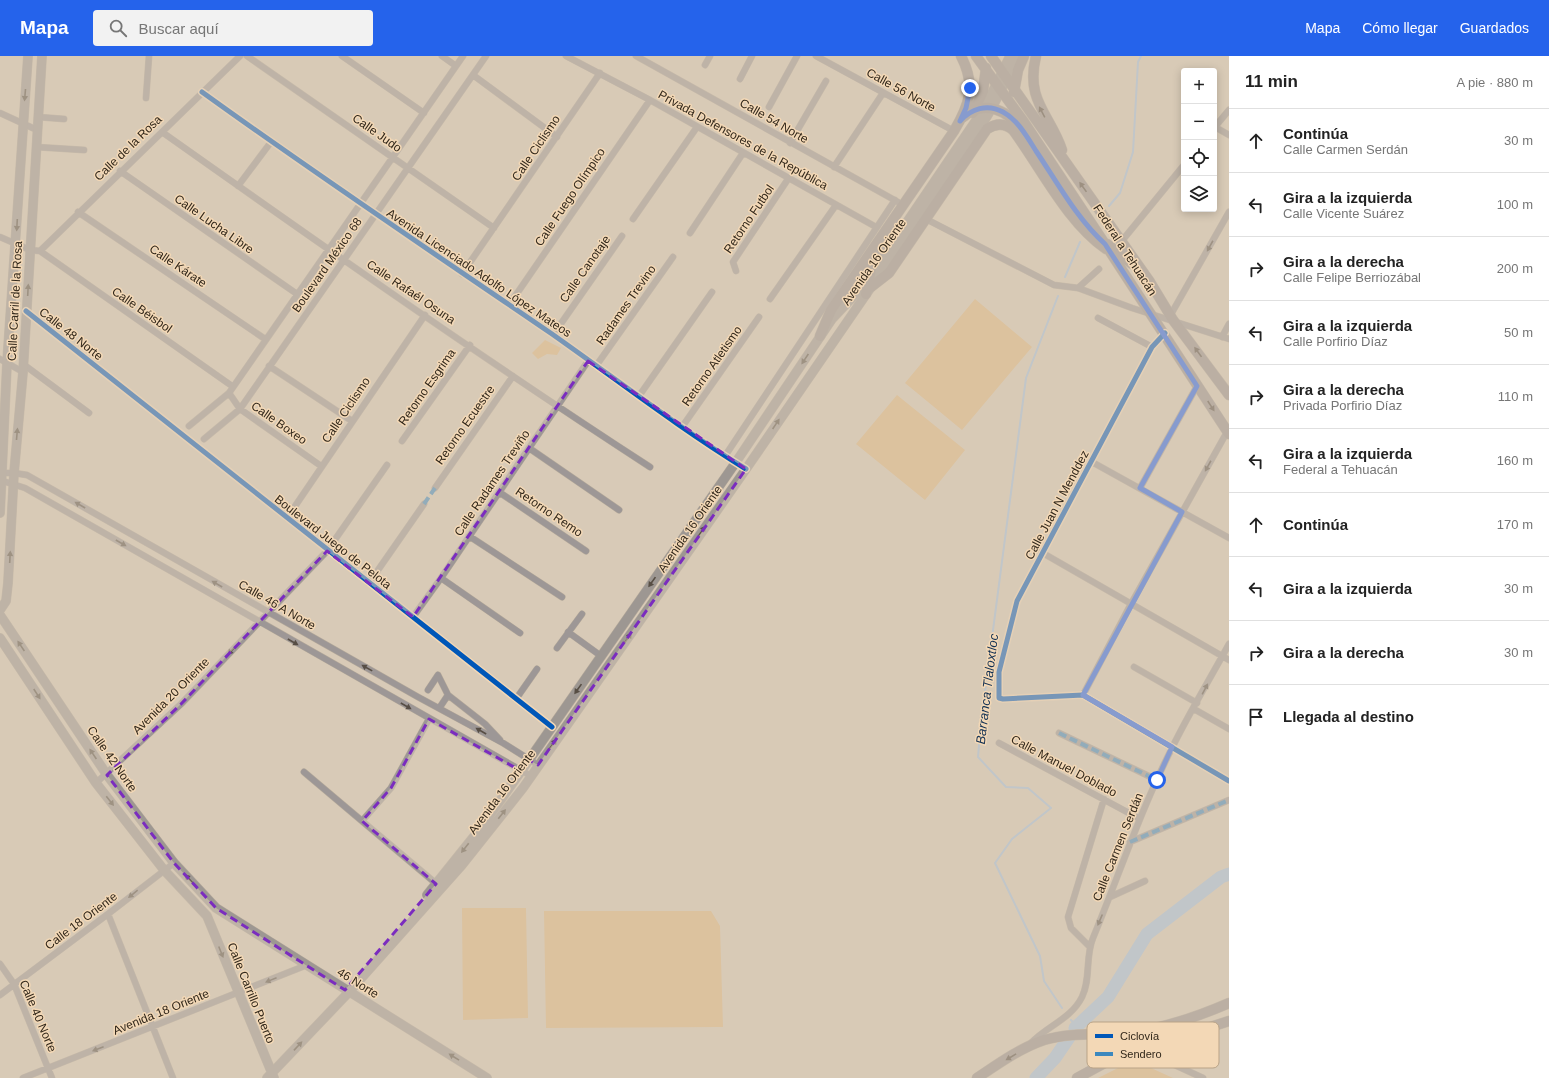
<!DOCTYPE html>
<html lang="es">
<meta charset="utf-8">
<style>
body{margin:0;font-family:Helvetica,sans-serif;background:#f2f2f2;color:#222}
.controls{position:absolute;right:12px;top:12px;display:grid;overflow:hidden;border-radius:4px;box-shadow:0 2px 10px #0003}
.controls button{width:36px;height:36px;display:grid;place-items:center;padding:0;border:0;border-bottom:1px solid #e0e0e0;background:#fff;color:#222;font:20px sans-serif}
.stop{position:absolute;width:12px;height:12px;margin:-9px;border:3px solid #2563eb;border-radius:50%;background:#fff}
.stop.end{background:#2563eb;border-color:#fff;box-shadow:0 1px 4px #0008}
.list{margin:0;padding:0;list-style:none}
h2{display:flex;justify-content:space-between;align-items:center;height:52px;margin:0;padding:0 16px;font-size:17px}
h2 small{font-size:13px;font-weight:400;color:#767676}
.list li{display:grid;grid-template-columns:26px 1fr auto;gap:12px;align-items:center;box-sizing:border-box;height:64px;padding:0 16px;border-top:1px solid #e0e0e0}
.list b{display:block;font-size:15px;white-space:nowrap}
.list p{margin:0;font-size:13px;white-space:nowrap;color:#767676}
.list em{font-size:13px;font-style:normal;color:#767676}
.icon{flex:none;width:22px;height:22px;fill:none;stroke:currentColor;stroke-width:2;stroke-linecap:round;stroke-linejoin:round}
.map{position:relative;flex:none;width:1229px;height:1022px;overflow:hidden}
header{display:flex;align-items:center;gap:24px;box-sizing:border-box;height:56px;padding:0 20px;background:#2563eb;color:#fff}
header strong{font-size:19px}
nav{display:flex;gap:22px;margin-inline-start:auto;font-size:14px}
.search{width:280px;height:36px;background:#f2f2f2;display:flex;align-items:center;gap:10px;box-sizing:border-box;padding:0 14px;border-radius:4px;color:#767676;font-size:15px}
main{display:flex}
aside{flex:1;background:#fff}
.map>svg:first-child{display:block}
.green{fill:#dfb881}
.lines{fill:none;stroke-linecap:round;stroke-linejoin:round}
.stream{stroke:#a4c0df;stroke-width:2}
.river{stroke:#a4c0df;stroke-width:13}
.street-casing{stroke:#b4a99a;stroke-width:7}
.secondary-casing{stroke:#b4a99a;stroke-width:10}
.primary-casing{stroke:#b4a99a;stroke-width:11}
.street{stroke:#9d9796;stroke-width:6}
.secondary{stroke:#9d9792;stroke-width:9}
.primary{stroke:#978f8c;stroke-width:10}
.quiet{stroke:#3c88be;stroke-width:4;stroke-dasharray:8 4;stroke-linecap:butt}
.cycleway-casing{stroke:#f3d8b6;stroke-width:8}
.cycleway{stroke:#0057b8;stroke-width:5}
.oneway{fill:#574e44}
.oneway2{fill:#554b42}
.oneway3{fill:#574e45}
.route{stroke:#2563eb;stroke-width:5}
.marked{fill:none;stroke:#7b2cbf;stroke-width:3;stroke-dasharray:8 5;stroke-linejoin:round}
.labels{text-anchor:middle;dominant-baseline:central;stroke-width:3;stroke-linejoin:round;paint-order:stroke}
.street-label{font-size:12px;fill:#31271a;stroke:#f3d8b6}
.water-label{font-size:13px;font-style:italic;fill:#113053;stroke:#f3d8b6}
.key{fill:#f3d8b6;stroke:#b9a387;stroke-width:1}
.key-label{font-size:11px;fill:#31271a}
</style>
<header>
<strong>Mapa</strong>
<div class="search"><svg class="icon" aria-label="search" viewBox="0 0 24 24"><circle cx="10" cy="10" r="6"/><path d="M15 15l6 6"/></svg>Buscar aquí</div>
<nav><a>Mapa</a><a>Cómo llegar</a><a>Guardados</a></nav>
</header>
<main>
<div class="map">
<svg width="1229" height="1022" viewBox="0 0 1229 1022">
<rect width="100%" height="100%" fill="#d8cab7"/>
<path class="green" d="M975,243l57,48 -70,83 -57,-47z
M545,284l16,8 -4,7 -10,-1 -9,5 -6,-6z
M897,339l68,55 -40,50 -69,-56z
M462,852h64l2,110 -65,2z
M544,855h167l9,15 3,101 -177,1z
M1140,1007l33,15h-75l20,-10z"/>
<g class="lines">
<path class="stream" d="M1109,150l11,-13 13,-41 5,-90 3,-6
M1065,221l15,-35
M1058,240l-32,82 -45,344 -3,35 28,30 22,1 23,20 -39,31 -17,24 45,93 4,25 18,27
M1071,964l5,6"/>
<path class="river" d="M1075,972l33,-31 39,-63 74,-57 8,-3
M1036,1022l19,-20 15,-22"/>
<g class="street-casing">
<path id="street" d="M247,0l247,172
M342,0l82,57
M442,0l14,10
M566,0l84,44 226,127
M636,0l262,146
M816,0l138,75
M705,9l5,-9
M473,19l84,62
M740,23l12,-23
M202,36c115,83 233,162 350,242 64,45 127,94 194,135
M146,42l3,-42
M769,51l28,-51
M0,57l37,17
M38,61l26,2
M1215,71l14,8
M1214,72l15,-18
M162,76c161,114 323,228 488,335
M790,87l36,-62
M36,91l48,3
M834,111l49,-74
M120,115l177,123
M238,130l33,-44
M78,156l187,127
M633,163l64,-92
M926,163l128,66 24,3 54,20 97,31
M690,177l53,-80
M0,181l30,13 10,1 200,-195
M1121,186l63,-77
M40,195l192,135
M736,215l-3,-9 55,-83
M462,218l138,-201
M1078,232l21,-19
M770,243l66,-94
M509,249l141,-205
M26,255l526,416
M1170,260l59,-104
M1098,262l54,29
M1165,277l-13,14 -135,254 -18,71v26l4,1 80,-4 146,86
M553,279l69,-99
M1222,281l7,-13
M0,303l23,13
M23,308l66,49
M269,310l83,55
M596,310l77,-109
M229,337l11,16 81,57
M639,340l73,-104
M189,370l40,-33 234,-337
M682,371l77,-110
M204,383l36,-30 246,-353
M402,385l68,-96
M529,392l90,62
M725,400l170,-256
M1092,406l137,76
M0,417h14l13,2 391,222 85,46 35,22
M0,424l25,8 506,288
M435,432l78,-112
M1140,432l57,-102
M499,436l87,59
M287,462l138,-203
M469,480l93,61
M1041,496l188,108
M441,522l79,55
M369,527l55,-79
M413,561l28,-39 147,-217
M568,576l33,24
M557,592l25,-34
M1134,611l63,36
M428,634l10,-15 10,20 37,29 15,16
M1083,639l48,-91 96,-172
M516,643l21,-30
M440,651l8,-12
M1194,653l35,20
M1059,677l98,47
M999,687l141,76
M304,716l135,114
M96,727l85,-79 146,-153 60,-86
M362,765l29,-33 38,-69
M1130,786l99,-42
M1110,841l35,-16
M108,858l65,164
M1089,890l-18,-18 -3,-11 36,-118
M0,908l14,20 38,94
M0,939l108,-81 66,-51
M1031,987c16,-17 40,-24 51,-46 9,-18 3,-40 11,-59 26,-63 48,-129 79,-190 17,-35 38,-69 57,-104
M1164,1004l39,18
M23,1022l284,-113"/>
</g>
<g class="secondary-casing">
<path id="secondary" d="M0,457l7,-150 21,-307
M0,554l6,-9 2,-18 6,-110 9,-101 19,-316
M0,559l107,160 67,88 42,45 271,170
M0,582l96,145 68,87 43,46 67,162
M427,839l53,-66 49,-69 207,-298 96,-143 33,-35 120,-177 25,-51
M267,1022l82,-86 113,-127 61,-77 223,-319 231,-336 15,-25 26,-52"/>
</g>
<g class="primary-casing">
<path id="primary" d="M976,0l48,66 81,122 124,190
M991,0l159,226 23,38 56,75
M1036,0c-11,45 14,58 26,94
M1014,36l4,-22 6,-14
M973,57l10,-22 3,-23
M962,62c21,-19 46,-9 60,13
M1107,188l25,20
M871,231l18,-14 98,-144c9,-6 18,-6 26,1 28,38 54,92 93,119
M866,238l6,-30 8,-16
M820,280l11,-26 123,-179c16,-27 22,-46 7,-75
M977,1022c21,-14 43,-30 67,-38 28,-8 59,-5 88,-8 33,-4 67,-16 97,-29
M1077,1022l35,-19 117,-38"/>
</g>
<use href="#street" class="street"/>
<use href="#secondary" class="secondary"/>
<use href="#primary" class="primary"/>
<path class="quiet" d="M424,448l11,-16
M1059,677l98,47
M1130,786l99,-42"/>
<g class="cycleway-casing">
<path id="cycleway" d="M202,36c115,83 233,162 350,242 64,45 127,94 194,135
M26,255l526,416
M1165,277l-13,14 -135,254 -18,71v26l4,1 80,-4 146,86"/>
</g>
<use href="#cycleway" class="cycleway"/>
</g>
<defs><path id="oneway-solid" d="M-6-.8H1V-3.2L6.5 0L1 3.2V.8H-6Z"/></defs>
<g class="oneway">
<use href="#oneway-solid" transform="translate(25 39) rotate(95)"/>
<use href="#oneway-solid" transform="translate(17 169) rotate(93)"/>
<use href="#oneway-solid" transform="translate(28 234) rotate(-87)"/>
<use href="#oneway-solid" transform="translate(805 303) rotate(124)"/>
<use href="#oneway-solid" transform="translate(776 368) rotate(-56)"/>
<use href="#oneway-solid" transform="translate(17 378) rotate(-85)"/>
<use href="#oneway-solid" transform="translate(702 475) rotate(-55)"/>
<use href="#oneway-solid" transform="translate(10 501) rotate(-87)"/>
<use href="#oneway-solid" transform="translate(652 526) rotate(125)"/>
<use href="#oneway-solid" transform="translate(628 582) rotate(-55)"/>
<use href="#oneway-solid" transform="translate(21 590) rotate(-124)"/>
<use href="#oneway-solid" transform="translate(578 633) rotate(125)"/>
<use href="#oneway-solid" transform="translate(37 638) rotate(57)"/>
<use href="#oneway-solid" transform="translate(553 688) rotate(-54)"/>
<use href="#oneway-solid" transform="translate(93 698) rotate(-124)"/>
<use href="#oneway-solid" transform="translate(110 745) rotate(52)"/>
<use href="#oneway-solid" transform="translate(502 758) rotate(-52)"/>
<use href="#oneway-solid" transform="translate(465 792) rotate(128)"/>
<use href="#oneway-solid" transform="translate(189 823) rotate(-133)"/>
<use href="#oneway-solid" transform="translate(221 896) rotate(68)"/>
<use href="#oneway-solid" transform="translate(298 990) rotate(-47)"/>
<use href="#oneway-solid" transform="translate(454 1001) rotate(-148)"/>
</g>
<g class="oneway2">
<use href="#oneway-solid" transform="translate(1042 56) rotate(-118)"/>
<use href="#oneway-solid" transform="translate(1083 131) rotate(-125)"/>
<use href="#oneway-solid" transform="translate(1198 296) rotate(-126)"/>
<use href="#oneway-solid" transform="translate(1211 350) rotate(57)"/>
<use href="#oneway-solid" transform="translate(1011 1001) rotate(149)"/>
</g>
<g class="oneway3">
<use href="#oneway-solid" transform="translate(1210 190) rotate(119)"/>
<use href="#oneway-solid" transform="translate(1208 410) rotate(119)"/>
<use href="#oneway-solid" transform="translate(80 449) rotate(-150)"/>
<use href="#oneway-solid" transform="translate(121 487) rotate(30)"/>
<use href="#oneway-solid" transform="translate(217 528) rotate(-150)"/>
<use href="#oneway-solid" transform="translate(293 586) rotate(30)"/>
<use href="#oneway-solid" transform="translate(232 594) rotate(134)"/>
<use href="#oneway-solid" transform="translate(367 612) rotate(-151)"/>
<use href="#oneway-solid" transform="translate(1205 633) rotate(-62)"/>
<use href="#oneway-solid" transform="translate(406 650) rotate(30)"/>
<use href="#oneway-solid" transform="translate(481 675) rotate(-150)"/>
<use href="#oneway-solid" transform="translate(133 838) rotate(141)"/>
<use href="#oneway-solid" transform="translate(1100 864) rotate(113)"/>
<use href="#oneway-solid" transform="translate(271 924) rotate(158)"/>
<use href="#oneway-solid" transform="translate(98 993) rotate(159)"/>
</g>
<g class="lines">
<path class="route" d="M970,32l-4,20 -6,13c11,-12 27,-18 43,-9 15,8 24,25 33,39 21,31 41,68 69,93l92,142 -57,102 42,24 -99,183 89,52 -15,33"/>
</g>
<path d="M0 0H1229V1022H0ZM588,305l158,108 -208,296 -9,-5 -8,11 -92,-52 -38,69 -29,33 74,63 -91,106 -129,-82 -42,-45 -67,-88 74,-71 146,-153 86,66z" fill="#d8cab7" fill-opacity=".55" fill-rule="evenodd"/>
<path class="marked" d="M588,305l158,108 -208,296 -9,-5 -8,11 -92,-52 -38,69 -29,33 74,63 -91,106 -129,-82 -42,-45 -67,-88 74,-71 146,-153 86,66z"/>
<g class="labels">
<g class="street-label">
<text transform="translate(901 34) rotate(29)">Calle 56 Norte</text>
<text transform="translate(774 65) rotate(30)">Calle 54 Norte</text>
<text transform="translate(377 77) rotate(35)">Calle Judo</text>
<text transform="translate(743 84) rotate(29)">Privada Defensores de la República</text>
<text transform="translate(128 92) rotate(-44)">Calle de la Rosa</text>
<text transform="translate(536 92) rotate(-56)">Calle Ciclismo</text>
<text transform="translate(570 141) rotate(-56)">Calle Fuego Olímpico</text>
<text transform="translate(749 163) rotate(-56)">Retorno Futbol</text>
<text transform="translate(214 168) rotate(35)">Calle Lucha Libre</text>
<text transform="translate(1125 194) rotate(57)">Federal a Tehuacán</text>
<text transform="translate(874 206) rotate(-55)">Avenida 16 Oriente</text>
<text transform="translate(327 209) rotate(-55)">Boulevard México 68</text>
<text transform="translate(178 210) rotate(34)">Calle Kárate</text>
<text transform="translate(585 213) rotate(-55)">Calle Canotaje</text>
<text transform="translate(479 217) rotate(34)">Avenida Licenciado Adolfo López Mateos</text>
<text transform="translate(411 236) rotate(34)">Calle Rafaél Osuna</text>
<text transform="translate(15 245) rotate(-87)">Calle Carril de la Rosa</text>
<text transform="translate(626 249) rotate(-55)">Radames Trevino</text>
<text transform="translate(142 254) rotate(35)">Calle Béisbol</text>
<text transform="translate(71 278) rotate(38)">Calle 48 Norte</text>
<text transform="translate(712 310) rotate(-55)">Retorno Atletismo</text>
<text transform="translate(427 331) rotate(-55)">Retorno Esgrima</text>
<text transform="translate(346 354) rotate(-56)">Calle Ciclismo</text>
<text transform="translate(279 367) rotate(35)">Calle Boxeo</text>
<text transform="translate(465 369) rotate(-55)">Retorno Ecuestre</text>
<text transform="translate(492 427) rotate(-56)">Calle Radames Treviño</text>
<text transform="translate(1057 449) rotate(-62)">Calle Juan N Menddez</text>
<text transform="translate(549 456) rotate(34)">Retorno Remo</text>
<text transform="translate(690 473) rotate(-55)">Avenida 16 Oriente</text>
<text transform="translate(333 486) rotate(38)">Boulevard Juego de Pelota</text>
<text transform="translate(277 549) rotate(30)">Calle 46 A Norte</text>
<text transform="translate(171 640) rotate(-45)">Avenida 20 Oriente</text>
<text transform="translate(112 703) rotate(55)">Calle 42 Norte</text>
<text transform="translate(1064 710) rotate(28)">Calle Manuel Doblado</text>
<text transform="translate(502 736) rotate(-53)">Avenida 16 Oriente</text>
<text transform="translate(1118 791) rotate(-68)">Calle Carmen Serdán</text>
<text transform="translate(81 865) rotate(-37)">Calle 18 Oriente</text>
<text transform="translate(358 927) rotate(32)">46 Norte</text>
<text transform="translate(251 937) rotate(68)">Calle Carrillo Puerto</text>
<text transform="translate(161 956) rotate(-22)">Avenida 18 Oriente</text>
<text transform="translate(38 960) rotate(67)">Calle 40 Norte</text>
</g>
<g class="water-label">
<text transform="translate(987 633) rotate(-83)">Barranca Tlaloxtloc</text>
</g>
</g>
<rect x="1087" y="966" width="132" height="46" rx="6" class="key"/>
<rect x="1095" y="978" width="18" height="4" fill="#0057b8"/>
<rect x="1095" y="996" width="18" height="4" fill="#3c88be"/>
<g class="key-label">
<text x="1120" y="984">Ciclovía</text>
<text x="1120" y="1002">Sendero</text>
</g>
</svg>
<div class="controls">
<button>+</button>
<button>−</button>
<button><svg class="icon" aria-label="locate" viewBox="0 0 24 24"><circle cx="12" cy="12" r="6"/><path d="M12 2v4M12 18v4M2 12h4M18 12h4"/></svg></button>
<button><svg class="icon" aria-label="layers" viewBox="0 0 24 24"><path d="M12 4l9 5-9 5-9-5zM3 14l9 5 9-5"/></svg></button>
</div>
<div class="stop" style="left:1157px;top:724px"></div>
<div class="stop end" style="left:970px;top:32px"></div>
</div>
<aside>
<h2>11 min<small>A pie · 880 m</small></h2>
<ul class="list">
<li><svg class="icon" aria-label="ahead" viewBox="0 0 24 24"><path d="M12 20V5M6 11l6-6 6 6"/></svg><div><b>Continúa</b><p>Calle Carmen Serdán</p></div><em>30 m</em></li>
<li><svg class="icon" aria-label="left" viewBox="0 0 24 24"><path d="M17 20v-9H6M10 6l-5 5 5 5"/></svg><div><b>Gira a la izquierda</b><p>Calle Vicente Suárez</p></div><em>100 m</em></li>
<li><svg class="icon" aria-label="right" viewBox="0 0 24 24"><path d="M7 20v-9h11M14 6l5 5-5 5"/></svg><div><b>Gira a la derecha</b><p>Calle Felipe Berriozábal</p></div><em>200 m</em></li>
<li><svg class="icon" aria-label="left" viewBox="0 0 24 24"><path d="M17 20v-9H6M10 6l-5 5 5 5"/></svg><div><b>Gira a la izquierda</b><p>Calle Porfirio Díaz</p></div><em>50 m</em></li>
<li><svg class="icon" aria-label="right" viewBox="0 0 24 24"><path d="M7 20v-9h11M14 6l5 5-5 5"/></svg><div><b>Gira a la derecha</b><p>Privada Porfirio Díaz</p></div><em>110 m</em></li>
<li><svg class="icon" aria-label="left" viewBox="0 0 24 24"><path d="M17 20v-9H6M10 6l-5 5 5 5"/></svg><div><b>Gira a la izquierda</b><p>Federal a Tehuacán</p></div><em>160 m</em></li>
<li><svg class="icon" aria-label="ahead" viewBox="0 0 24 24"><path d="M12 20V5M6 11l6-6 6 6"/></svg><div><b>Continúa</b></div><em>170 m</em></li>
<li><svg class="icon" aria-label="left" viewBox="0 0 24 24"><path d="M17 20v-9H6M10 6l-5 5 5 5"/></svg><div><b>Gira a la izquierda</b></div><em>30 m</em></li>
<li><svg class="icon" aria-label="right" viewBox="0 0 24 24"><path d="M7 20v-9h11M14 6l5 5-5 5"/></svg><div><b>Gira a la derecha</b></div><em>30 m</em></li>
<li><svg class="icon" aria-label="arrive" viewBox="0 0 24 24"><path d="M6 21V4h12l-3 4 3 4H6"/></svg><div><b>Llegada al destino</b></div></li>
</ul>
</aside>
</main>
